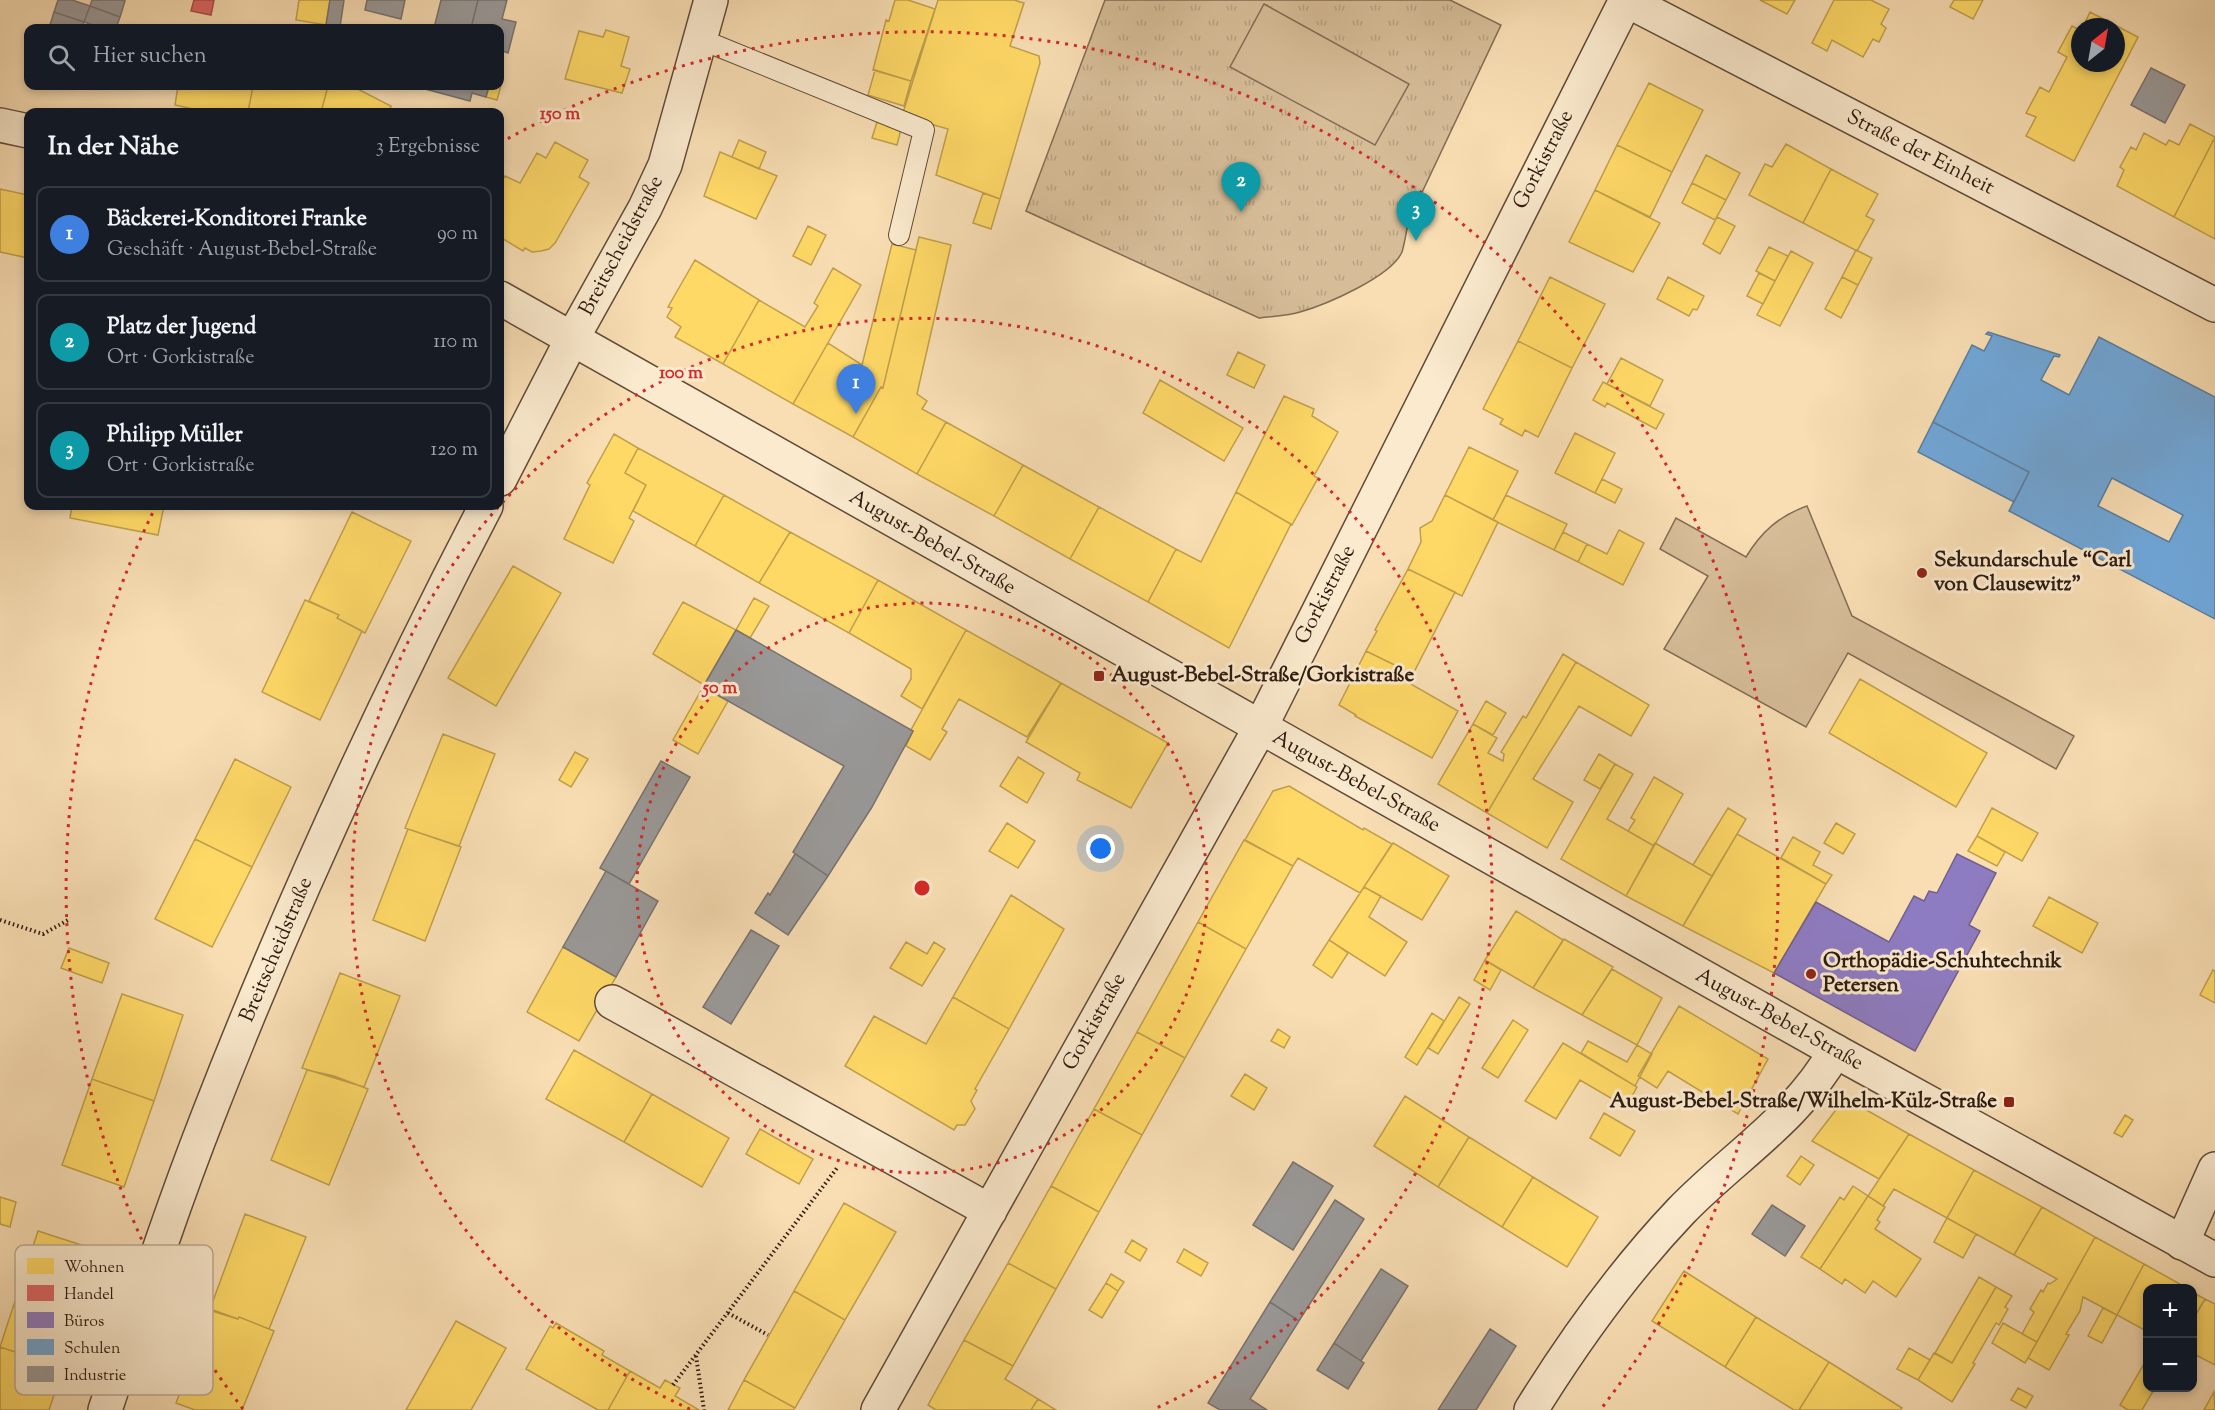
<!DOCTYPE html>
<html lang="de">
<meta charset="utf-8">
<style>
body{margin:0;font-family:"Sorts Mill Goudy",serif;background:#20242c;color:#f1f3f6}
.controls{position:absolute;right:18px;bottom:18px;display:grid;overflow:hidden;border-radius:12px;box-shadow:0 3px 9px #0003}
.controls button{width:54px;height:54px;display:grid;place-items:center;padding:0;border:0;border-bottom:2px solid #363941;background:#171b24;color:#f1f3f6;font:30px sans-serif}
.compass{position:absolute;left:2071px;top:18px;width:54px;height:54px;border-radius:50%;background:#171b24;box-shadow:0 3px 9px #0003;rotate:31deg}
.you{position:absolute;left:1101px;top:849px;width:21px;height:21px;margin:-15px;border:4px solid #fff;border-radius:50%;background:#1a73e8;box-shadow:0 0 0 9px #1a73e833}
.badge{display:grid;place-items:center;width:39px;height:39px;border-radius:50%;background:#2563eb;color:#fff;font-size:20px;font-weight:700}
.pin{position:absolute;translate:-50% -50px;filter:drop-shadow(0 2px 3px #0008)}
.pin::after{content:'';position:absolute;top:32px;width:21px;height:18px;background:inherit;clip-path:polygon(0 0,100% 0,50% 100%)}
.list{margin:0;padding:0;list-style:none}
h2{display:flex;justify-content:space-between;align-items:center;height:78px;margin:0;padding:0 24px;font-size:26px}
h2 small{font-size:20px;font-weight:400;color:#9ea1a6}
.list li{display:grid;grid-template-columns:39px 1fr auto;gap:18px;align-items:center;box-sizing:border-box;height:96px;margin:0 12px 12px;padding:0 12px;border:2px solid #363941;border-radius:12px}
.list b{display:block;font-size:22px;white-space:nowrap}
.list p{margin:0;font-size:20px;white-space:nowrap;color:#9ea1a6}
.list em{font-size:20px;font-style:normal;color:#9ea1a6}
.icon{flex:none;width:33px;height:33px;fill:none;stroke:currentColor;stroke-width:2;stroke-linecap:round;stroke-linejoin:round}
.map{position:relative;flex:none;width:2215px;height:1410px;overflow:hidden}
.search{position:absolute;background:#171b24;box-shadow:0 3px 9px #0003;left:24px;top:24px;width:480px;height:66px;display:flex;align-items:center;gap:15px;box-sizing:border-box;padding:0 21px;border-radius:12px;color:#9ea1a6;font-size:22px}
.panel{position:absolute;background:#171b24;box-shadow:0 3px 9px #0003;left:24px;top:108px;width:480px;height:402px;border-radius:12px}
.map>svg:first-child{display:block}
.grass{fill:url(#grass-tufts);stroke:#826c54;stroke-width:1.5}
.garden{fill:#d6bd98;stroke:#826c54;stroke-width:1.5}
.homes{fill:#ffd966;stroke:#c0a04c;stroke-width:1.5}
.shops{fill:#e06666;stroke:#aa4f4c;stroke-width:1.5}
.offices{fill:#8e7cc3;stroke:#715f8d;stroke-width:1.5}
.schools{fill:#6fa8dc;stroke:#5b7d9e;stroke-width:1.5;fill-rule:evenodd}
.industry{fill:#999;stroke:#797370;stroke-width:1.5}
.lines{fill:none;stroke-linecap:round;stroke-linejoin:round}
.service-casing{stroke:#604b38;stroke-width:22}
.minor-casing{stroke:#604b38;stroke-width:36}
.tertiary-casing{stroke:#604b38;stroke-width:36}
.path{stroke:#2d1a0f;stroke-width:4;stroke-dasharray:1.5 3;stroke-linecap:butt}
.service{stroke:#fbeace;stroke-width:20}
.minor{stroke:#fbeace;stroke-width:33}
.tertiary{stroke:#fbeace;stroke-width:33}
.ring{fill:none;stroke:#d62828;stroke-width:3;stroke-dasharray:3 6}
.poi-dot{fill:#8f2418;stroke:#fbeace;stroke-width:2}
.labels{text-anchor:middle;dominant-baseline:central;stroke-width:6;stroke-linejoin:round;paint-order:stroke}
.street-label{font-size:21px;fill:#2d1a0f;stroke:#fbeace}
.poi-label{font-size:21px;font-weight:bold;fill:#2d1a0f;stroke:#fbeace;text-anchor:start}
.key{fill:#fbeace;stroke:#bdac95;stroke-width:1.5}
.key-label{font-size:16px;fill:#2d1a0f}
.centre{fill:#d62828;stroke:#fbeace;stroke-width:3}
.ring-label{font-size:18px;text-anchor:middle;font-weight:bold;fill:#d62828;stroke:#fbeace;stroke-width:6;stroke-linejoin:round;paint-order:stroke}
</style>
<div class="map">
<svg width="2215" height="1410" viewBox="0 0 2215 1410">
<defs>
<pattern id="grass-tufts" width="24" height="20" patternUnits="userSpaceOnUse" patternTransform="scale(1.5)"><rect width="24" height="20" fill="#d6bd98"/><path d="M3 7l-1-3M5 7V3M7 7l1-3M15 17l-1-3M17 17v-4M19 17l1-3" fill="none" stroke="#b8a282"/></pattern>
</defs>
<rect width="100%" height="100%" fill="#f9deb4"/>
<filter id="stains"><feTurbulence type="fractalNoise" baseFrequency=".00333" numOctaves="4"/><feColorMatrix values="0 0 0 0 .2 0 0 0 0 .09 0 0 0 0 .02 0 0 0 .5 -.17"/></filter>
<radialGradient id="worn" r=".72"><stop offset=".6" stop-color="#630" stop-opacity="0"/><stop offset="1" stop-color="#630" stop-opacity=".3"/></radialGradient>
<path class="grass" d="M1105,0h345l51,25 -92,195c-3,11 -4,23 -7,32 -11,25 -77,53 -102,60 -13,4 -28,4 -41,6l-233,-107z"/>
<path class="garden" d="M1264,4l145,80 -34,61 -145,-78z
M1807,506l45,110 222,120 -18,33 -208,-116 -42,74 -142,-78 44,-73 -48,-27 16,-31 70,39c15,-25 33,-41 61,-51z"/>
<path class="homes" d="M299,0h31l-4,25 -30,-5z
M895,0h13l27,9 -24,72 -38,-11 13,-50 3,1z
M938,0h76l10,3 -14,43 29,10 1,7 -40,136 -64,-24 12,-46 -46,-13z
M1760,0h35l-8,14z
M1834,0h37l18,9 -8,15 5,4 -7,14 -6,-3 -10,18 -31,-17 -5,11 -15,-8z
M1954,0h29l-10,19 -23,-12z
M2090,12l48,25 -64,124 -48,-25 10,-19 -10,-4 14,-26 9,5 18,-35 -9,-5 14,-26 8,4v33h36v-36h-33z
M606,30l23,7 -8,29 9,3 -8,24 -57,-14 14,-48 24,6z
M875,70l36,11 -7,25 -36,-11z
M500,77l3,1 -6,22 -11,-3 3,-11h11z
M1649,83l54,27 -31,62 -55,-27z
M178,86h75l-5,26h-42l-31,-7z
M253,86h75l-7,26h-73z
M328,86h24l39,20 -2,6h-68z
M877,122l24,7 -4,16 -25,-7z
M2190,124l25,13 -41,80 -57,-31 7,-16 -4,-3 11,-20 5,3 8,-17 22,12 3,-5 10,5z
M739,140l27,12 -7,17 -27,-12z
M2213,141h2v98l-41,-22z
M555,142l33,18 -9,17 10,6 -34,60 -6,6 -8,2 -9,1 -7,-4 -2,3 -23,-14v-52l5,-9 15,7 17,-30 9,5z
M1786,144l45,25 -28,54 -54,-28 16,-31 7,3z
M1617,145l55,27 -22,45 -55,-27z
M720,152l57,24 -21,43 -52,-23z
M1706,155l34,18 -14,27 -34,-17z
M1831,169l47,25 -12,22 8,4 -17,31 -54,-28z
M1692,183l34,17 -11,20 -33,-17z
M0,189l28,6v63l-28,-6z
M1595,190l65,33 -27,49 -64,-30z
M983,193l17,6 -9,30 -18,-6z
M1717,217l18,9 -15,28 -17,-10z
M808,226l18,9 -15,30 -18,-9z
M919,237l32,8 -34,149 10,7 -5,8 24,13 -29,52 -64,-37 28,-50 2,1z
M892,244l24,6 -33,138 -2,-1 -28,50 -60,-33 35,-61 34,22z
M1769,247l19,9 -13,25 -19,-10z
M1856,250l16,8 -14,27 -16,-8z
M1791,251l22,12 -33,63 -23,-11z
M695,260l64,40 -36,64 -48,-27 6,-10 -14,-10 5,-9 -4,-1z
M833,268l28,17 -68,119 -70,-40 36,-64 46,27 13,-21 -4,-3z
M1759,273l16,8 -12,23 -16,-8z
M1550,277l55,27 -33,64 -54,-27z
M1668,277l36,19 -7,14 -4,-1 -4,7 -32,-17z
M1842,277l16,8 -17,33 -16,-9z
M1518,341l54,27 -34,69 -13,-7 -3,6 -22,-12 3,-5 -20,-10z
M1238,352l27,13 -11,23 -27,-13z
M1621,358l42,22 -13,26 -43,-22z
M1160,380l83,48 -19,33 -81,-48z
M1603,382l61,32 -8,15 -49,-26 -2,4 -12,-7z
M1284,396l30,13 -2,7 26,16 -24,44 4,2 -26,47 -56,-33z
M946,422l77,43 -29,51 -77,-42z
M1575,433l40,20 -20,40 -40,-20z
M614,434l24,14 -13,25 21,12 -17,33 5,3 -21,42 -49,-24 26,-54 -3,-2z
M1469,447l49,24 -25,49 -48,-25z
M638,448l86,47 -29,51 -62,-35 13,-26 -21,-12z
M1023,465l76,42 -29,52 -76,-43z
M1602,479l20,10 -7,14 -20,-10z
M1236,492l55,32 -62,124 -81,-46 28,-53 25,13z
M724,495l66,37 -31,51 -64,-37z
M1445,495l53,27 -36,74 -54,-27 13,-27 -1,-14 12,-7z
M1506,495l61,29 -13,26 -61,-30z
M72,506h92l-6,29 -88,-17z
M1099,507l77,42 -28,53 -78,-43z
M352,512l59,29 -46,92 -28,-15 2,-3 -30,-14z
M1619,530l25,13 -21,42 -45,-23 9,-18 20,10z
M790,532l88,48 -29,53 -90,-50z
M1563,532l24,12 -9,18 -24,-12z
M513,566l48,27 -65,113 -48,-28z
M1408,569l47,23 -42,82 -47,-23 11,-20 -2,-1z
M878,580l88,50 -44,79 -21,-13 10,-17v-10l-62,-36z
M754,598l15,8 -19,32 -14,-8z
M305,600l34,15 -2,3 25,13 -42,89 -58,-28z
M683,602l53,28 -32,55 -51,-31z
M966,630l95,53 -34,54 -68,-38 -17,30 5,3 -17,28 -24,-14 7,-15 -2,-1z
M1366,651l47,23 -4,9 49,28 -26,47 -77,-42 1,-1 -17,-10z
M1563,654l13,8 -89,151 -49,-29 35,-60 24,14 -9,15 15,8 1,-7 -3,-2 22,-36 3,2z
M1576,662l73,43 -18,31 -52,-30 -46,73 40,23 -26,46 -60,-35z
M1860,679l127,74 -31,54 -127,-74z
M1061,683l107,60 -37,65 -54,-28 3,-7 -54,-31z
M703,687l25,14 -30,53 -25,-14z
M1486,701l20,12 -13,22 -20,-11z
M443,734l52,20 -36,92 -54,-18z
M575,752l13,7 -17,28 -12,-7z
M1599,754l16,10 -15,25 -16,-9z
M1018,757l26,16 -17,30 -27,-17z
M235,759l56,28 -39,80 -57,-28z
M1615,764l18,10 -26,45 47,27 -28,50 -65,-37z
M1654,777l29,17 -29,52 -26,-15 7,-11 -4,-2z
M1289,786l74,44 1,-2 28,16 -32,49 -62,-35 -5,8 -48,-26 28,-49z
M1728,808l18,11 -34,57 -19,-11z
M1992,808l46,25 -16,28 -45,-25z
M1007,823l28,18 -17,27 -29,-17z
M1836,823l19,11 -12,20 -19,-11z
M408,829l53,18 -36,94 -52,-21z
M1737,834l89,50 -52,89 -91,-47z
M1977,836l28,16 -8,14 -29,-15z
M1793,837l27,15 -7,13 19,10 -6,9 -45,-26z
M195,839l57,28 -40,80 -57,-28z
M1244,840l49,26 -47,83 -48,-27z
M1393,843l56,33 -27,44 -58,-33z
M1655,843l57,33 -29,50 -57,-30z
M1364,887l17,9 -12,21 38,25 -22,34 -56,-36z
M1011,895l53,34 -55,100 -56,-32z
M2049,897l49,26 -16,30 -49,-27z
M1516,911l47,29 -30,48 -48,-28z
M1198,922l48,27 -61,109 -48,-26z
M1564,939l49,28 -31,48 -49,-27z
M1329,940l19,13 -16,25 -19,-13z
M906,942l21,12 7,-12 11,7 -23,37 -32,-18z
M563,947l53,30 -37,64 -52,-29z
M69,948l40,15 -7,20 -41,-15z
M1485,960l16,10 -11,20 -16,-10z
M1612,969l50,29 -25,47 -55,-30z
M2213,970l2,1v32l-15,-8z
M340,973l60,23 -36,91 -62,-19z
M122,994l61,21 -29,86 -62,-22z
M953,997l56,32 -34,60 2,1 -6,11 4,8 -10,16h-8l-3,5 -109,-64 29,-50 52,28z
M1459,997l11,7 -32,50 -10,-6z
M1679,1006l89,53 -30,55 -70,-43 -11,17 -19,-12z
M1432,1013l12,8 -27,44 -12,-8z
M1513,1020l15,10 -30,48 -16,-10z
M1278,1029l12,8 -6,11 -13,-7z
M1137,1032l48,26 -43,77 -48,-26z
M1588,1041l39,21 10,-17 15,9 -17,32 -54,-33z
M1563,1043l74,44 -11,20 -46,-27 -24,39 -31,-18z
M574,1050l78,44 -28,48 -78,-43z
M307,1070l27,6 34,13 -39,96 -58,-25z
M1245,1074l22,14 -13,22 -23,-14z
M92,1079l62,22 -30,86 -62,-22z
M652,1094l77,44 -27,49 -78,-45z
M1405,1096l64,41 -31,50 -64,-41z
M1845,1098l64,36 -30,45 -67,-38z
M1094,1109l48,26 -43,77 -48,-26z
M1604,1113l31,18 -15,25 -30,-18z
M2125,1115l8,5 -11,17 -8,-4z
M760,1129l53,30 -14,25 -53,-30z
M1909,1134l65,36 -27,48 -53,-29 -11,17 -15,-10z
M1469,1137l64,40 -31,50 -64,-40z
M1801,1156l13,9 -14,20 -13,-9z
M1974,1170l68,37 -28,48 -67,-37z
M1533,1177l65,40 -31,50 -65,-40z
M1051,1186l48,26 -43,77 -48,-26z
M1853,1186l15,10 -48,73 -19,-12 39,-60 4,3z
M1868,1196l17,11 -8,13 3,2 -5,7 46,30 -25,38 -23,-16 -8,12 -20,-14 -3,5 -22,-15z
M0,1197l16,5 -6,25 -10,-3z
M844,1203l52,29 -51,88 -51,-29z
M2042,1207l53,30 -58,105 -15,-8 12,-22 -4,-3 11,-19 2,2 5,-9 2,1 7,-5 -43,-24z
M245,1214l61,23 -37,92 -30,-12 -1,2 -28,-10z
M1947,1218l29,16 -13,24 -29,-16z
M38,1231l62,20 -37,117 -63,-21z
M2095,1237l49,27 -27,51 -34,-18 -3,14 -14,23 3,1 -20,35 -21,-12z
M1132,1240l15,9 -7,12 -15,-9z
M1184,1249l24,14 -7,13 -24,-14z
M1008,1263l48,26 -43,77 -49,-26z
M2144,1264l43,24h-39v44l-31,-17z
M1684,1271l72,46 -31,50 -73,-46z
M1111,1274l13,8 -6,9 -12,-8z
M1979,1277l17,10 -44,76 -17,-10z
M1106,1283l12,8 -16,27 -13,-8z
M1996,1287l16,9 -7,11 3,2 -9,16 -3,-2 -23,40 2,1 -23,38 -34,-22 16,-27 18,10z
M794,1291l51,29 -50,88 -51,-28z
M2192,1292l13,7 -13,22z
M2205,1299l10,5v61l-23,-12v-32z
M2103,1308l14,7 -15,28 -14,-7z
M212,1311l26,8 1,-2 35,14 -32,79h-47l-19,-7z
M1756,1317l73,45 -30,48h-5l-69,-43z
M456,1321l50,27 -35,62h-65z
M556,1323l48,28 -2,4 28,16 -22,39h-10l-72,-41 24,-43 3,2z
M2003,1323l34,19 -12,21 -33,-20z
M964,1340l49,26 -8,13 33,20 -7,11h-95l-8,-5z
M0,1347l63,21 -14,42h-49z
M1909,1348l21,12 -12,20 -21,-11z
M2148,1357v31h7l-13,22h-14l-8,-5z
M1829,1362l73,46 -2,2h-101z
M630,1371l30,17 5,-8 15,8 -5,8 24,14h-91z
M744,1380l51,28 -2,2h-65z
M2018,1388l15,8 -7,12 -15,-8z
M2214,1392l1,18h-11z
M1038,1399l18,11h-25z"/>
<path class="shops" d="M194,0h20l-3,15 -20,-4z"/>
<path class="offices" d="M1957,854l39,19 -27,52 11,6 -65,120 -141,-78 42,-71 73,40 25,-46 10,5 5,-10 8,2z"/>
<path class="schools" d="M1988,332l72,23 -1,2 -5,-1 -13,24 28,15 30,-58 116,60v222l-206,-108 20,-39 -96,-50 39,-77 12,6 8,-15 -6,-2zM2112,478l71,37 -14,27 -71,-36z
M1933,422l96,50 -15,30 -96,-50z"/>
<path class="industry" d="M58,0h14l18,6 -6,16 -30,-10z
M92,0h30l3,1 -5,16 -30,-11z
M330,0h14l-4,27 -14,-2z
M367,0h38l-4,19 -36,-9z
M441,0h37l-7,28h-37z
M478,0h29l-5,19 14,3 -8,31 -8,-3v-22h-29z
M90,6l30,11 -4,11h-14l-18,-6z
M54,12l30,10 -2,6h-33z
M2151,68l34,17 -20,38 -34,-18z
M426,86h63l-3,11 -14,-4 -2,8 -45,-12z
M736,630l177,101 -41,76 -44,69 -35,-24 51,-86 -141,-79z
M661,761l29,16 -61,107 -29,-16z
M795,854l33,22 -40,59 -33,-22 13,-20 2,2z
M606,871l52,30 -42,76 -53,-30z
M751,930l28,16 -48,78 -28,-17z
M1293,1162l40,24 -40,64 -40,-25z
M1335,1200l29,19 -65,102 -29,-19z
M1772,1205l33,21 -20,30 -33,-22z
M1381,1269l27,17 -47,75 -27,-18z
M1270,1302l29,19 -49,78 17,11h-47l-12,-7z
M1490,1329l26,17 -40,64h-38z
M1334,1343l30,20 -16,26 -31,-19z"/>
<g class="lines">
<g class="service-casing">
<path id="service" d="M700,39l224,91 -25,105"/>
</g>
<g class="minor-casing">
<path id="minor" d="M1626,0l589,305
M500,479l72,-140 73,-131 20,-43 46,-165
M612,1002l378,209
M2182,1243l33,-74
M105,1410c33,-98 65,-197 103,-294 81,-208 175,-412 278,-610
M878,1410l382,-682 366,-728
M1531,1410c44,-71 92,-138 150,-199 52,-54 117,-93 154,-160"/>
</g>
<g class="tertiary-casing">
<path id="tertiary" d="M0,125l28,6
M500,298l1335,753 380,209"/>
</g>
<path class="path" d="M0,920l43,14 27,-15
M728,1313l40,22
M696,1356l8,54
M673,1385l164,-217"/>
<use href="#service" class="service"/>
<use href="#minor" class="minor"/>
<use href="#tertiary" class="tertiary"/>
</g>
<g class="ring">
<circle cx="922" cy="888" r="285"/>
<path d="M690 1409A570 570 0 1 1 1154 1409"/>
<path d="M243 1409A856 856 0 0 1 156 506M500 143A856 856 0 0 1 1601 1409"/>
</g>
<g class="poi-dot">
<circle cx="1922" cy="573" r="6"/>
<rect x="1093" y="670" width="12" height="12" rx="3"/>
<circle cx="1811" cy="974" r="6"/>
<rect x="2003" y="1096" width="12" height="12" rx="3"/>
</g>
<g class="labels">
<g class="street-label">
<text transform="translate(1920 153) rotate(27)">Straße der Einheit</text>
<text transform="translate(1544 160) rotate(-63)">Gorkistraße</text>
<text transform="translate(622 246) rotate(-62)">Breitscheidstraße</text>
<text transform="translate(932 543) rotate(30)">August-Bebel-Straße</text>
<text transform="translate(1326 595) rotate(-63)">Gorkistraße</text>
<text transform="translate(1356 782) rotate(29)">August-Bebel-Straße</text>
<text transform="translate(277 950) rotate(-67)">Breitscheidstraße</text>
<text transform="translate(1779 1020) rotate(29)">August-Bebel-Straße</text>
<text transform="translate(1095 1022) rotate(-61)">Gorkistraße</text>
</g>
<g class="poi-label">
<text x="1934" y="561">Sekundarschule “Carl<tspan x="1934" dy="24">von Clausewitz”</tspan></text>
<text x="1111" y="676">August-Bebel-Straße/Gorkistraße</text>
<text x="1823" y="962">Orthopädie-Schuhtechnik<tspan x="1823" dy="24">Petersen</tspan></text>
<text x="1997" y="1102" text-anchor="end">August-Bebel-Straße/Wilhelm-Külz-Straße</text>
</g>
</g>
<rect x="15" y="1245" width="198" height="150" rx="9" class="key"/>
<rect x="27" y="1258" width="27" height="16" fill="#ffd966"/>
<rect x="27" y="1285" width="27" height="16" fill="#e06666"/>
<rect x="27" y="1312" width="27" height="16" fill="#8e7cc3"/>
<rect x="27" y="1339" width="27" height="16" fill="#6fa8dc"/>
<rect x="27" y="1366" width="27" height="16" fill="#999"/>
<g class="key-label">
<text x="64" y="1272">Wohnen</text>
<text x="64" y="1299">Handel</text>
<text x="64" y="1326">Büros</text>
<text x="64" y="1353">Schulen</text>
<text x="64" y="1380">Industrie</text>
</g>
<circle cx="922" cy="888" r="9" class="centre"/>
<g class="ring-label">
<text x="560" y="119">150 m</text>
<text x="681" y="378">100 m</text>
<text x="720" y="693">50 m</text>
</g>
<rect width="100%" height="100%" filter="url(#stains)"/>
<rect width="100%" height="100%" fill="url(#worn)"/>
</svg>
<div class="controls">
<button>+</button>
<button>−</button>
</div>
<svg class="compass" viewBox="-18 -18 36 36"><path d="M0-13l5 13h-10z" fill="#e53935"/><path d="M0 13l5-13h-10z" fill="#9ea1a6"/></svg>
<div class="you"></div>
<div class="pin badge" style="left:856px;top:414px;background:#3f7fe0">1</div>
<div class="pin badge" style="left:1241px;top:212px;background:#0f9aa8">2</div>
<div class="pin badge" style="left:1416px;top:241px;background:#0f9aa8">3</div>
<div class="search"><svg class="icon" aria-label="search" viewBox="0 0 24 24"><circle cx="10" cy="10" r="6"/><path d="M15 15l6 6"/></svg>Hier suchen</div>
<section class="panel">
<h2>In der Nähe<small>3 Ergebnisse</small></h2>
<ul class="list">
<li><span class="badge" style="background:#3f7fe0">1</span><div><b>Bäckerei-Konditorei Franke</b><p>Geschäft · August-Bebel-Straße</p></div><em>90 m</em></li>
<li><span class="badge" style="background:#0f9aa8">2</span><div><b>Platz der Jugend</b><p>Ort · Gorkistraße</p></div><em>110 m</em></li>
<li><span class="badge" style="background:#0f9aa8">3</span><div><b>Philipp Müller</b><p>Ort · Gorkistraße</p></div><em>120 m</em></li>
</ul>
</section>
</div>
